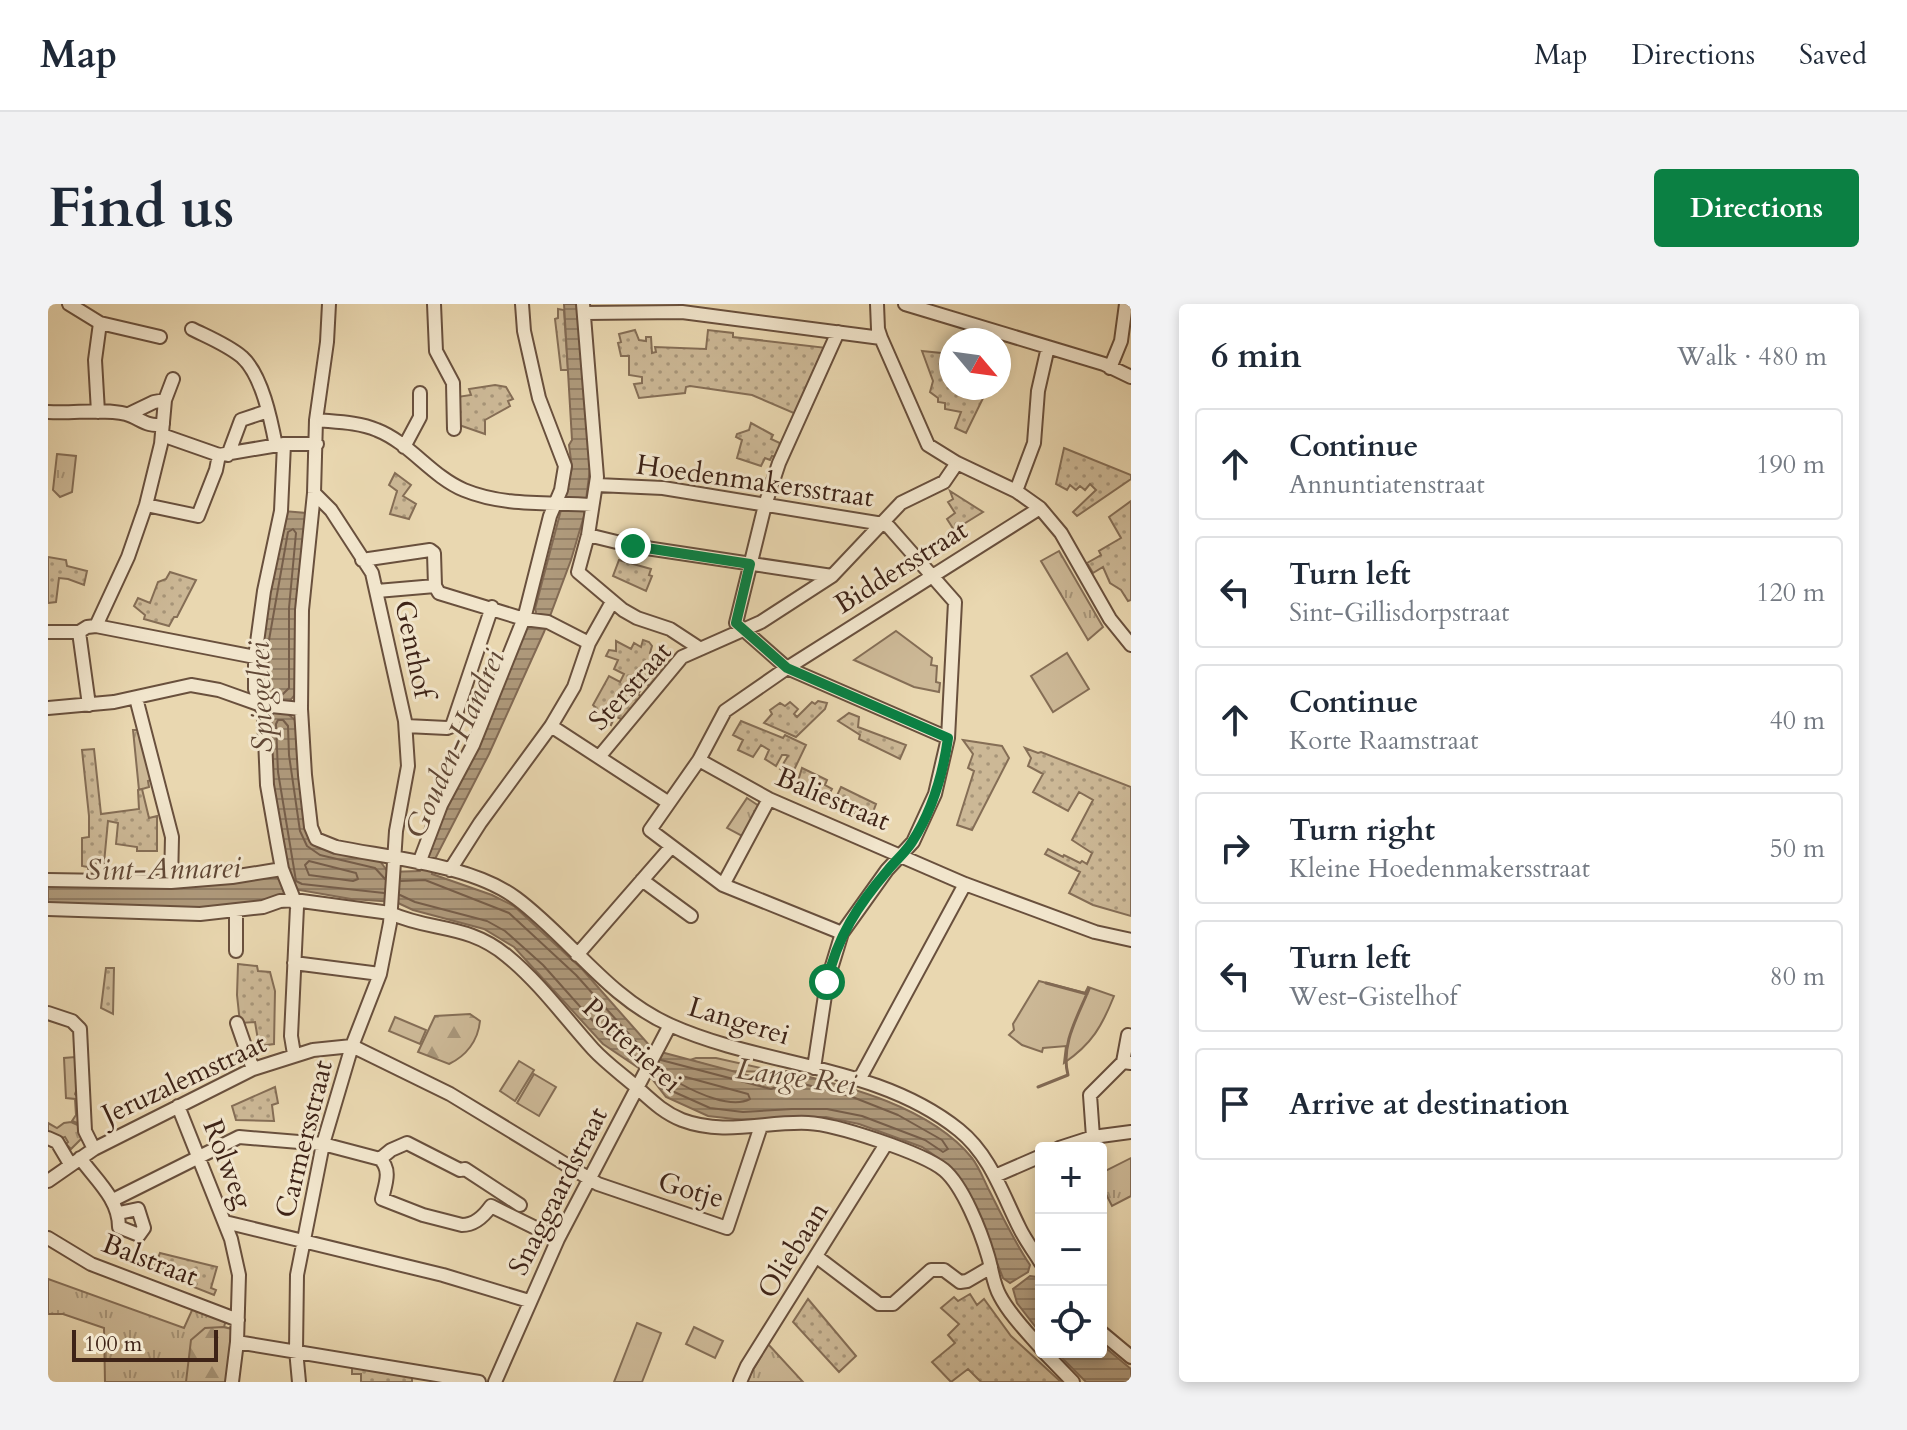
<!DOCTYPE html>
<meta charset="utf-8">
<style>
body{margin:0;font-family:Cardo,serif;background:#f2f2f3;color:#1f2937}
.controls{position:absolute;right:24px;bottom:24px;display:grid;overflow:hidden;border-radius:8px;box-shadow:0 4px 12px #0003}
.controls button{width:72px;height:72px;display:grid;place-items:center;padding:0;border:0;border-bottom:2px solid #e0e1e3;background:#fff;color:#1f2937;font:40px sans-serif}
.compass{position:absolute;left:891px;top:24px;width:72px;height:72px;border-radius:50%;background:#fff;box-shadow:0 4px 12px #0003;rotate:119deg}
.scale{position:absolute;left:24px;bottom:20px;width:146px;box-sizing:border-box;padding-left:8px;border:4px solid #3e2317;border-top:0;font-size:22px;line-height:28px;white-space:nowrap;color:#3e2317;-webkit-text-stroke:6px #f1e5cc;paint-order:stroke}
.stop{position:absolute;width:24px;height:24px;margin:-18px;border:6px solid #0b8043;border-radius:50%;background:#fff}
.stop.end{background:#0b8043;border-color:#fff;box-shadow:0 2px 8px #0008}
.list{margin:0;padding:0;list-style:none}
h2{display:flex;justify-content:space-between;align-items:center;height:104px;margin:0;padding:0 32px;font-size:34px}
h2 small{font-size:26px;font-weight:400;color:#747a83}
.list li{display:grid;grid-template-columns:52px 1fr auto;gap:24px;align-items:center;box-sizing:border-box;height:112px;margin:0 16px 16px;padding:0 16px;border:2px solid #e0e1e3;border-radius:8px}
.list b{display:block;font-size:30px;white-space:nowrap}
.list p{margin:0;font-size:26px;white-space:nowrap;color:#747a83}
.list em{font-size:26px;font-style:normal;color:#747a83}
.icon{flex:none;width:44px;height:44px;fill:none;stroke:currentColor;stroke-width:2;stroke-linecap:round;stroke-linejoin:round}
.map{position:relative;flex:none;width:1083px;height:1078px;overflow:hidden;border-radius:8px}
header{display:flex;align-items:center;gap:48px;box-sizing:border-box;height:112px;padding:0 40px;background:#fff;border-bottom:2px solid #e0e1e3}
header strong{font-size:38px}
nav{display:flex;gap:44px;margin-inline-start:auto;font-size:28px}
.intro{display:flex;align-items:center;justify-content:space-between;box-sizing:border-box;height:192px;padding:0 48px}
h1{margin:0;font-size:56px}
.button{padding:20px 36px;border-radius:8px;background:#0b8043;color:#fff;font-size:28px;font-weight:700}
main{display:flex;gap:48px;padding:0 48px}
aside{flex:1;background:#fff;border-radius:8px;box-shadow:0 4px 12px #0003}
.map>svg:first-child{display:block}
.grass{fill:url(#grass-tufts);stroke:#856e56;stroke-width:2}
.forest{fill:url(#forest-firs);stroke:#856e56;stroke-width:2}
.park{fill:#ccb896;stroke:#856e56;stroke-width:2}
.garden{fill:url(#garden-dots);stroke:#856e56;stroke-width:2}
.water{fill:url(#water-rules);stroke:#826a54;stroke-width:2}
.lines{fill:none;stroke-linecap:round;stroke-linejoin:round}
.shore{stroke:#765e4a;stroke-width:2}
.stream{stroke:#826a54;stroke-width:3}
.street-casing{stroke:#69503d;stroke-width:16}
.street{stroke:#f1e5cc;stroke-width:12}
.route{stroke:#0b8043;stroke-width:10}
.labels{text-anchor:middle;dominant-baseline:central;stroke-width:6;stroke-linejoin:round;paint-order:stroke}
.street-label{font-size:28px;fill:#3e2317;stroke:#f1e5cc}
.water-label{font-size:30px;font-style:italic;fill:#604735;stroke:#f1e5cc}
</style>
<header>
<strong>Map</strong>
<nav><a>Map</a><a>Directions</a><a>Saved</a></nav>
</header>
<div class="intro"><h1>Find us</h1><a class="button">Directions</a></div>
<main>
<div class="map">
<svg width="1083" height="1078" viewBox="0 0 1083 1078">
<defs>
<pattern id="grass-tufts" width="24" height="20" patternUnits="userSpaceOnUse" patternTransform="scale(2)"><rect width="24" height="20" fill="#ccb896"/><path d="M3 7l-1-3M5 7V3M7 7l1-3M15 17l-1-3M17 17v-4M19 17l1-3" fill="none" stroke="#a79579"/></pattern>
<pattern id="forest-firs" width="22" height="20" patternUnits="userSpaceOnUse" patternTransform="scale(2)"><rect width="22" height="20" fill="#ccb896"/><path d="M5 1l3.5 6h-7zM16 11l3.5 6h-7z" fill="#a79579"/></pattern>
<pattern id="garden-dots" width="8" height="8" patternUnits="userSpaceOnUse" patternTransform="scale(2)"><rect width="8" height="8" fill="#ccb896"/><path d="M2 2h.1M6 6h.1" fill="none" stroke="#a79579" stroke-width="1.8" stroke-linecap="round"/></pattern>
<pattern id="water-rules" width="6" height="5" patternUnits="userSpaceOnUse" patternTransform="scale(2)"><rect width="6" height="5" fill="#af9a7c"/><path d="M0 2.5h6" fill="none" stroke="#907d65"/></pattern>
</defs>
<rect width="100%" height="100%" fill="#e9d7b0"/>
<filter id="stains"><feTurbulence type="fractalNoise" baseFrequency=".0025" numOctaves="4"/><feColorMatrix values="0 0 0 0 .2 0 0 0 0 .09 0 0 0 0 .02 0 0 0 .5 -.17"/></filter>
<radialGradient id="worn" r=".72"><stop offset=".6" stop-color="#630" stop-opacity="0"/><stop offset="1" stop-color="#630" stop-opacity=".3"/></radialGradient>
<path class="grass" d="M9,150l19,2 -4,36 -12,5 -7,-7z
M1011,247l44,76 -15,13 -47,-79z
M85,426h6l16,49 -7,2 1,6 -10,3z
M699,494l12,8 -17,30 -15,-8z
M27,753l3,29 -3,8 4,5 1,25 -8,-3 4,-6 -1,-16 -9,-1 -2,-40z
M23,818l9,4 1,13 -10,10 -5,-5 2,-2 -3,-5 -3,1 -14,-6v-9l9,5 7,-5z
M1083,854v38l-19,10 -7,-14 -4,1v-20z
M0,975l136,49 9,-20 33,12 -2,7 8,2 -6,53h-121l-1,-54 -41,-14h-15z
M720,1040l35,38h-57z"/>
<path class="forest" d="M422,710l10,7c-2,20 -14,35 -31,43l-31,-12 17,-36z
M648,754h20l63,14 -51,-1 -38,-11z
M175,1023l9,2 -6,53h-40l5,-42 14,-12z"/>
<path class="park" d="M848,327l36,27 -1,7 6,1 -1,16 4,1 -1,9 -25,-5 -60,-27z
M1019,349l22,36 -36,23 -22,-36z
M991,677l46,12 3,-6 26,9c-12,30 -22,48 -50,67l2,-17 -23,2 -1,4 -20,-7 -13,-10 5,-5 -1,-6z
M347,713l31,13 -6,14 -31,-13z
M471,757l15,9 -19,31 -15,-10z
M486,770l22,13 -17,29 -22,-13z
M589,1019l24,10 -19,49h-28z
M646,1023l29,14 -8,17 -29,-14z"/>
<path class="garden" d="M510,5l6,1 4,60h-7l-6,-51 3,-1z
M587,26l4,10 7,1v-4h5l1,16 4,-1 -1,-5 51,2 2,-19 25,3v4l94,11 -31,66 -44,-19 -62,-9 -4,1 -1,6 -46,5 -5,-14 8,-1v-6l-13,-2v-19h-8l-3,-13 3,-1 -2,-8z
M874,47l29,3v34h24l11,4 -20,41 -11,-5 6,-16 -16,-3v-6l-7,-1v-4l-8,-6 3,-11z
M447,81l11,2 7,12 -5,2 2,5 -25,14v14l-26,-9 -2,-28 14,-2 -2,-6z
M703,119l22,12 -2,4 11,5 -6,13 -4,-1 -2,4 -5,-2 -4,8 -24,-8 5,-18 -6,-3 1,-3 12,-4z
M1016,144l67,27v4l-54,37 -4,-4 23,-22 -6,-6 -5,6 -5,-4 -4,4 -6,-5 -3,5 -11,-6z
M347,169l16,12 -8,11 13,8 -7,15 -19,-5 7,-23 -8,-6z
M902,187l33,21 -29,18 -7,-11 8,-6 -7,-11 5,-3z
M1083,197v99l-3,1 -7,-11 -11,-7 -7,-16 -10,6 -6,-10 14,-8 -2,-4 22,-13 -12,-21z
M0,253l18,3 1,6 20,5 -3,14 -16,-6 -9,-1 -3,24 -8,1z
M571,256l32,9 -2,6 3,1 -6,15 -33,-15z
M122,268l26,8 -19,37h-3l-5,9 -25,-7 1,-4 -11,-9 4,-8 12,5 8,-21 8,-3z
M595,336l6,2 3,4 -2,7 5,3 5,-6 6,5 -5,7 7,6 -16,19 -10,-5 -3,3 3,3 -4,6 5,4 -18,23 -10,-5 -4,9 -15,-8 -3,5 -5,-3 7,-12 -2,-2 16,-29 11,6 4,-8 -10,-5 4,-9 -12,-4 3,-6 7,1v-10l15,8 3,-6 7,4z
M770,397l9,2 -2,6 -29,28 -32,-14 8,-9 -2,-4 10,-7 5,3 5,-4 8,7 -4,5 3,3 15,-15 3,2z
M801,409l10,4 -1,10 48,18 -6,14 -41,-20 1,-4 -22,-14z
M693,417l42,17 2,-3 21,10 -12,25 -5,-2 -2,5 -7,-4 8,-13 -2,-1h-4l-6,11 -11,-7 4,-9 -8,-5 -8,12 -15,-7 5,-10 -10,-5z
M915,436l39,6 7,12 -37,72 -15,-5 17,-54 -6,-3 5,-14z
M977,444l13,5 3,-1 90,35v129l-38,-11 -24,-12 11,-21 -35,-18 3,-5 15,8 1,-2 16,8 2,-2 5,3 5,-11 -20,-13 21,-40 -14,-8 -11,19 -35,-19 10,-18 -15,-8 3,-8z
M46,445l7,65 38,-5 -1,-19 4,-1 7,29 8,-2v35h-20v-4l-21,-3 2,-21 -10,-2 -4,42 -11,1v12h-5v-9l-6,-1v-28l7,-1v-21l-7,-66z
M754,464l25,12 -2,5 7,4 -7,13 -24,-15 -3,-6z
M793,483l35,17 -6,16 -38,-14z
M190,660l19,2 1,5 12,1 5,19 -1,53 -15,2 -4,-24 -15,1 -3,-28z
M58,664h8l-1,46 -12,-6z
M227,783l3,16 -6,2 2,16 -38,-1 -4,-14z
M112,949l57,14 -6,21 5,2 -2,5 -61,-24z
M922,990l7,11 7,-6 27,37 50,46h-80l-13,-13 -17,13 -19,-20 23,-19 -7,-8 11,-11 -18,-16 13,-11 4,4z
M760,995l48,57 -17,16 -46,-50z
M304,1060l60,10v8h-51v-8h-9z"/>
<path class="water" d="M516,0h14l12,164 -6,48 -13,44 -27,72 -55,122 -54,105 -3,15 60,21 22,11 68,63 67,76 12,7 112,30 13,-11c61,15 145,36 186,87 7,9 12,22 17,32 13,26 25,51 41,75l-2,7 -18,11 -7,-5 -27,-69 -15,-29 -14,-16 -25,-17 -63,-23 -33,-7 -83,3 -35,-4 -42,-19 -17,-22 -46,-31 -89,-97 -30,-18 -71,-19 -17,-8 -45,-3 -57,-10 -25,12 -60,7 -161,-3v-19l8,-2 210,-9 14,4 -12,-158 5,-7v-12l-14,-12 2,-50 23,-129 22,2 -9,179 -8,10 -1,12 8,7 1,33 11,76 72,31 8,11 32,-1 103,-241 13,-18 -1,-3 37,-141 -3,-23 3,-5z
M982,972l7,1 4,5v52l-24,-31 -4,-14z
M1053,1040l30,25v13h-45l-30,-30h45z"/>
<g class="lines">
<path class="shore" d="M245,225l3,4 -7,75v80l-8,8 -13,-11 1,-45 19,-108z
M261,557l47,12 2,6 -5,2 -44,-6 -4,-10z
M353,577l24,-1 84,33 67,62 70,78
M336,589l-82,-9 -6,-3 -18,-109 -2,-48 2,-4h5l5,6 1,29 11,76 7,15 13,9 55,13 10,11
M352,591l15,7 72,19 18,10 38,34 65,73 34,23
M607,766l17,21 38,17 33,4 49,-3h35l35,7 63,24 18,12 5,-3 -6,-9 -44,-25 -48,-19 -58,-15 -21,8 -110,-29
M634,772l66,18 2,5c-19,10 -53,-6 -71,-16l-2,-5z"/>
<path class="stream" d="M998,679l41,11
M990,783l30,-12c-8,-30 10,-59 21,-86"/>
<g class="street-casing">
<path id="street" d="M21,0l31,19 60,14
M281,0l-2,38 -11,78 -2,73 -12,117 -1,99 4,66 6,52 5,12 20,8c54,11 136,18 180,51 54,40 91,99 154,127 93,42 207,39 289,105 31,25 43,63 60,97 6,13 15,24 22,36
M386,0l2,47 17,32 1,46
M474,0l2,27 15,67 26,68 -4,24 -11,26 -26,103
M535,0l14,173 -9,58 -10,37 45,38 14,8 33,11 29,19
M829,0l1,25 3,9 47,107 29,18 59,28 24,17 21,25 49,86 21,26
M857,0l199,60 27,13
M537,9l97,-1 199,26
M144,25c16,8 36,16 50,28 20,18 29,63 34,89
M790,28l-59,131 -14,42 -29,118 51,45 161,70
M1062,64l11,-27 5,-37
M0,108c25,2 54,-4 78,2 14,4 21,14 37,10
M50,108l-3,-52 5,-37
M81,110l25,-12 11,-2
M268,116c20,2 42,2 61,10 33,13 54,46 87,60 41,17 86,12 128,15
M114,131l57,20 65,-11h33
M236,140l-3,67 -17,80 -9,66v32l9,26 3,70 10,57 5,27 15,38 -6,129 3,18
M356,143l16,-30v-24
M180,151l13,-35 27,-9
M549,181l66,3 220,36 6,3 66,75 -7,136 -13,56 -22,48 -26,28 -45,63 -15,49 -13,86
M968,187l18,-48 4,-52 10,-44
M98,201l52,11 18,-46 3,-15
M540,231l45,11 199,30
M314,256l68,-10 4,3 1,33 -58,5
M387,282l4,7 85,26 24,3 41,21
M48,322l32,-69 18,-52 15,-61 4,-44 8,-21
M0,328h31l8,-5 9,-1 159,31
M31,328l10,73
M88,394l36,139 -1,45
M0,404l66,-6 77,-17 28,5 42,15 40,4
M358,422l41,2 5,-2 40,-119
M503,422l118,77
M551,453l83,-100 79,-35 71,-46 69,-73 43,-21 13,-19
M651,456l70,39 196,85 130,48 36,8
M371,559l22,-58 32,-60 49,-122
M402,566l30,-47 71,-97 23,-39 15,-44 23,-41
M0,576l123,2 61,-5 50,-8
M594,576l49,36
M675,581l46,-86
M0,605l152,5 63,-7 17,-6 14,-1 96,13c42,19 77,10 117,43 33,27 58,62 86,93 12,13 27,24 41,36 16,14 28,27 48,35 42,16 84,1 126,3 28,1 115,30 136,47 19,16 37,62 44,86 4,13 5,28 12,40 10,19 27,36 41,52
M794,629l-119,-48 -73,-55 49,-70 26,-49 62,-43 253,-160
M188,647v-40
M529,651l94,-108
M246,659l86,11
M0,709l24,8 8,8 5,102 9,18
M189,719l16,46
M1075,758l5,-27
M811,776l106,-196
M130,802l53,133 8,36 -2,67 -5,40
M1045,833l-3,-42 33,-33 8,1
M0,834l9,4 13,22
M1011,844l34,-11 38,-5
M32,854c16,22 39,41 39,69l20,8 5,-7 -6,-19 -19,4
M332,855c12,11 5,26 2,40l41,16 39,10c13,0 22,-9 29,-19l67,33
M947,872l46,-20
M0,877l46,-32 159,-80 60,-19 39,-4 98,48 148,90 129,44 34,-102
M65,896l126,-63 84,7 57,15 11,-9 16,-7 53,27 5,-1 55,36
M177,918l218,53 86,26
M0,934l43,26 147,56
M769,953l62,47h14l38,-34h13l16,12 7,-1 24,-14
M1053,1028l30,25
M189,1038l242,40
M996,1048l29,30
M251,1078l-3,-32 1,-75 26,-131 29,-98 28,-72 10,-51 6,-92 12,-65 -3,-45 -33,-148 -41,-63 -17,-17
M447,1078l63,-143 112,-214
M692,1078l7,-16 139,-222"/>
</g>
<use href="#street" class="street"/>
</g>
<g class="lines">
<path class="route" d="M585,242l117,18 -14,59 51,45 161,70c-5,36 -16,73 -36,104 -7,11 -16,18 -24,28 -30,35 -51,67 -61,112"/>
</g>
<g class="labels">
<g class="street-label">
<text transform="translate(707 177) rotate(8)">Hoedenmakersstraat</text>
<text transform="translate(853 263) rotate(-32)">Biddersstraat</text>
<text transform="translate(366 345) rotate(78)">Genthof</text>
<text transform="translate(582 382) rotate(-48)">Sterstraat</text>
<text transform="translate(785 495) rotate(23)">Baliestraat</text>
<text transform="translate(691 717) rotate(17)">Langerei</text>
<text transform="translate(584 741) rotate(43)">Potterierei</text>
<text transform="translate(136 775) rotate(-25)">Jeruzalemstraat</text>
<text transform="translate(256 835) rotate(-76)">Carmersstraat</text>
<text transform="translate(180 860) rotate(69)">Rolweg</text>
<text transform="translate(643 886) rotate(16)">Gotje</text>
<text transform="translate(510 887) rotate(-63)">Snaggaardstraat</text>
<text transform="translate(745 946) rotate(-58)">Oliebaan</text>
<text transform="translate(102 956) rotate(21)">Balstraat</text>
</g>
<g class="water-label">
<text transform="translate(213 393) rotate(-92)">Spiegelrei</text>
<text transform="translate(407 440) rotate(-66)">Gouden-Handrei</text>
<text transform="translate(115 565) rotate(-1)">Sint-Annarei</text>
<text transform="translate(748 773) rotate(8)">Lange Rei</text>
</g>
</g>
<rect width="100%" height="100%" filter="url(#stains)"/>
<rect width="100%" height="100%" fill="url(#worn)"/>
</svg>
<div class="controls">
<button>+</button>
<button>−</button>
<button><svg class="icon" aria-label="locate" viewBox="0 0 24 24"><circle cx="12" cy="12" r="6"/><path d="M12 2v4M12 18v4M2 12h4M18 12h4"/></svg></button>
</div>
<svg class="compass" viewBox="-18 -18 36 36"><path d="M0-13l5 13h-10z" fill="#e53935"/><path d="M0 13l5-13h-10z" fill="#747a83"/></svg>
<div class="scale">100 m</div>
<div class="stop" style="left:779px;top:678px"></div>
<div class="stop end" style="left:585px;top:242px"></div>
</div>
<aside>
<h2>6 min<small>Walk · 480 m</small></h2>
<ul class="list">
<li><svg class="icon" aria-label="ahead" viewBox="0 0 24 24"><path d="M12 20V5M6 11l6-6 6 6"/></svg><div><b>Continue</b><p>Annuntiatenstraat</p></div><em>190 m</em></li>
<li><svg class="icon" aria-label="left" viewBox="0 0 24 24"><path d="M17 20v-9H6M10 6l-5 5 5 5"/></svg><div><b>Turn left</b><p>Sint-Gillisdorpstraat</p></div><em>120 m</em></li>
<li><svg class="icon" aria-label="ahead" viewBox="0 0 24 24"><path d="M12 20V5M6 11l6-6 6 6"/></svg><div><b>Continue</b><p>Korte Raamstraat</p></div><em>40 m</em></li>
<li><svg class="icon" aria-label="right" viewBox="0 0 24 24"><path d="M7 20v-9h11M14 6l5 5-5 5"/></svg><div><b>Turn right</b><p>Kleine Hoedenmakersstraat</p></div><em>50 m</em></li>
<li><svg class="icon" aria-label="left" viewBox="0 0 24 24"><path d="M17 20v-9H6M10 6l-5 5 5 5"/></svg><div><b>Turn left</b><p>West-Gistelhof</p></div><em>80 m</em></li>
<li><svg class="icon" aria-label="arrive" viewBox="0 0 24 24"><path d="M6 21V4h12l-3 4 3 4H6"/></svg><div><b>Arrive at destination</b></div></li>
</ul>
</aside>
</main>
